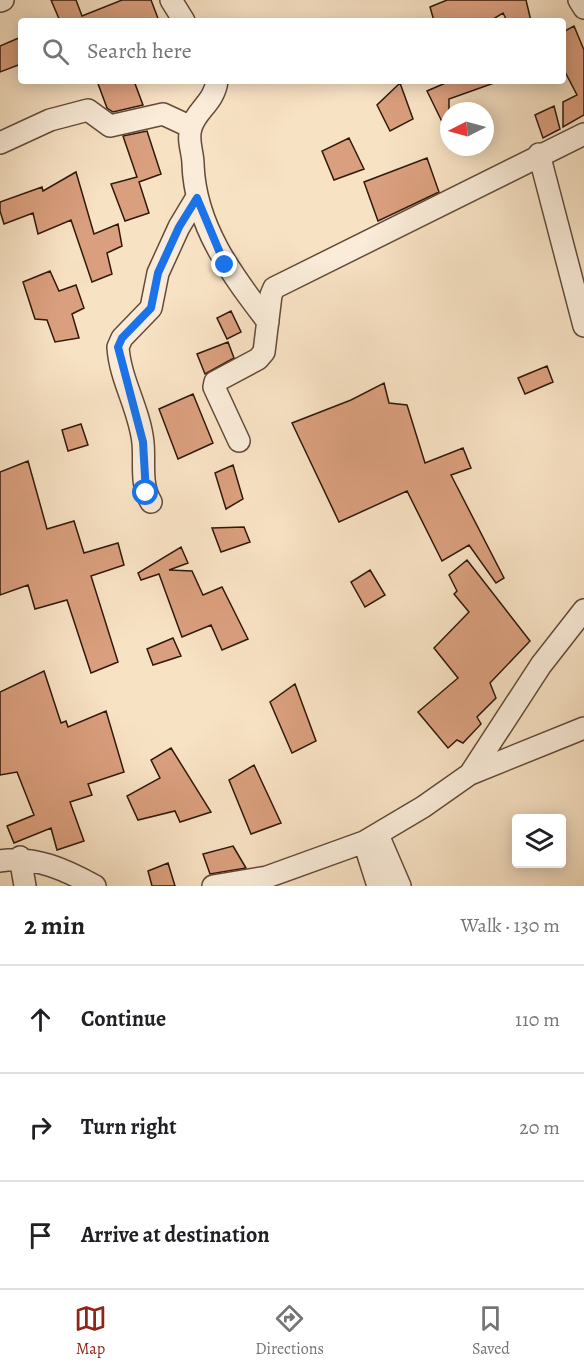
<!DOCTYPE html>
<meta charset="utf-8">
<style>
body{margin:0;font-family:Alegreya,serif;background:#f6f6f6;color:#202124}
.controls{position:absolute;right:18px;bottom:18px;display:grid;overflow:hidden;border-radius:6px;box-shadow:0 3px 15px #0003}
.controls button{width:54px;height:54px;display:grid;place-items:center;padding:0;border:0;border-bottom:2px solid #e0e0e0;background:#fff;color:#202124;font:30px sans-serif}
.compass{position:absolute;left:440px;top:102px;width:54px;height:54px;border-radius:50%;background:#fff;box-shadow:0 3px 15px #0003;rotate:264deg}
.stop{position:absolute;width:18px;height:18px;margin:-14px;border:4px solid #1a73e8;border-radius:50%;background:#fff}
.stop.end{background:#1a73e8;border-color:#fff;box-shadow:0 2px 6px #0008}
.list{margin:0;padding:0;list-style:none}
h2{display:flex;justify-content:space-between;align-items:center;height:78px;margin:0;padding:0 24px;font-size:26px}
h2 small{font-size:20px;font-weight:400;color:#757577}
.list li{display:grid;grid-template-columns:39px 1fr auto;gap:18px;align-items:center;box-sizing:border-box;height:108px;padding:0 24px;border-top:2px solid #e0e0e0}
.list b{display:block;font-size:22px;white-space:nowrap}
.list em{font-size:20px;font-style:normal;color:#757577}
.icon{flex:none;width:33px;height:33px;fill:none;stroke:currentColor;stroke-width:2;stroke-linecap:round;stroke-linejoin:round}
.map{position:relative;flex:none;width:584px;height:886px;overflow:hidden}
.search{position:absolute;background:#fff;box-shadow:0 3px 15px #0003;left:18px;right:18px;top:18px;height:66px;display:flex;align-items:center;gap:15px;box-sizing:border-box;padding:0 21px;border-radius:6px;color:#757577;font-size:22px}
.sheet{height:402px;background:#fff}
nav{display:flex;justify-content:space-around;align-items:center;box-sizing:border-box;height:84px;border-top:2px solid #e0e0e0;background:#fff;font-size:16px;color:#757577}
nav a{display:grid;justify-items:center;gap:3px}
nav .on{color:#8f2418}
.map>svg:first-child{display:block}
.building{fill:#da9f7e;stroke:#30190a;stroke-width:1.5}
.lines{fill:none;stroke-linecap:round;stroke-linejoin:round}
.minor-casing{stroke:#624b38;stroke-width:24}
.minor{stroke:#faecd9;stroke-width:21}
.route{stroke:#1a73e8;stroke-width:8}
</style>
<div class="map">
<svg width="584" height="886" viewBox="0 0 584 886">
<rect width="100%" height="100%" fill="#f8e2c4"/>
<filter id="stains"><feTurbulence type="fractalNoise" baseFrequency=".00333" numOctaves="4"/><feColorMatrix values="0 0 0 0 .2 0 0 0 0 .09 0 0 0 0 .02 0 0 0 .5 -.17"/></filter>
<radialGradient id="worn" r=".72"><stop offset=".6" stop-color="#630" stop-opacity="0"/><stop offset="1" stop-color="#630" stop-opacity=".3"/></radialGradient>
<path class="building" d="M51,0h25l6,16 40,-16h29l8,21h-99z
M447,0h79l5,21h-24l-4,-8 -13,8h-56l-4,-14z
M574,26l10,24v65l-21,12v-25l14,-7 -14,-27v-36z
M21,37v27l-21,8v-26z
M97,81h37l9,24 -30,7 -6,-4z
M450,81l44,2 -45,16v37l-22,-45z
M400,83l13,36 -23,12 -13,-26z
M554,106l6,23 -17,9 -8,-23z
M147,131l14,43 -22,8 10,31 -24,8 -14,-37 26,-7 -14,-41z
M349,138l15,31 -30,11 -12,-29z
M427,158l12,34 -61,29 -14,-39z
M76,172l18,62 24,-10 4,22 -15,7 5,21 -20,8 -21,-62 -33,14 -5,-21 -29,11 -4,-13v-9l42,-15 1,4z
M50,271l9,20 17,-6 8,23 -12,6 7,24 -24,4 -8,-22 -12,-1 -12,-37z
M231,311l10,21 -14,7 -10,-21z
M228,342l6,16 -29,16 -8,-20z
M547,366l6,16 -28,12 -7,-16z
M384,383l5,20 18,2 18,58 38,-15 8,20 -20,7 53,103 -8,5 -27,-38 -27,16 -35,-70 -68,31 -47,-99 59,-23z
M193,394l20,49 -35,16 -19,-50z
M81,424l7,21 -20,6 -6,-21z
M28,461l19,68 27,-8 10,32 34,-10 6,22 -33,11 27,86 -27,11 -24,-73 -32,9 -7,-24 -28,10v-123z
M233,465l10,34 -17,10 -11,-36z
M244,527l6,15 -29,10 -9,-24z
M181,547l7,16 -19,7 23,1 11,24 19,-8 26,52 -26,11 -11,-25 -29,12 -23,-63 -18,6 -3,-7z
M467,560l63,81 -40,42 6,15 -19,19 4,7 -18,19 -6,-3 -9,8 -30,-36 40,-34 -24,-30 35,-36 -15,-18 3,-3 -8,-16z
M370,570l15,25 -20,12 -14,-25z
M173,638l8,18 -28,9 -6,-16z
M44,671l17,52 5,-2 2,6 38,-16 18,61 -36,12 4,11 -22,7 14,39 -27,9 -6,-22 -37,15 -7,-17 27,-11 -17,-43 -17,3v-83z
M295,684l21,57 -24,12 -22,-51z
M171,748l40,64 -31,10 -5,-11 -37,9 -11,-24 33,-18 -9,-18z
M254,765l27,58 -30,11 -22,-54z
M233,846l13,22 -36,6 -7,-20z
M168,863l7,23h-23l-4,-15z"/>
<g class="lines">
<g class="minor-casing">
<path id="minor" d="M171,0l13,21
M579,0l5,8
M0,1l3,-1
M217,81c-3,22 -21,29 -26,47 -4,13 2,24 2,36 2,62 39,111 75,158
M0,143l50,-23 38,-10 22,16 53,-12 28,13
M539,154l45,172
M239,441l-25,-54 1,-5 43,-23 6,-7 7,-57 3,-7 310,-154
M151,502c-11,-18 -6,-39 -8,-59 -3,-33 -23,-63 -25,-96l4,-9 29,-30 7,-35 21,-46 18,-30
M470,774l71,-109 43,-55
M378,835l22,51
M364,842l14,44
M20,857l5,29
M0,861c34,-6 66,9 95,25
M213,886l54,-9 97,-35 59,-35 47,-33 114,-46"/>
</g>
<use href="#minor" class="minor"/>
</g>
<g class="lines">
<path class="route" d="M146,493l-3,-51 -25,-95 4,-9 29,-30 7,-35 21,-46 18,-29 28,67"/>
</g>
<rect width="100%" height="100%" filter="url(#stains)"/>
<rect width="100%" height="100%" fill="url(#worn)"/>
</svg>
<div class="controls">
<button><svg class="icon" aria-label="layers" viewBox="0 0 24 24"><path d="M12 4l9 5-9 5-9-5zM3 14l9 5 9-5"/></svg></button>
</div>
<svg class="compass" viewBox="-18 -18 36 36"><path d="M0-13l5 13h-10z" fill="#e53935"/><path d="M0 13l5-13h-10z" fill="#757577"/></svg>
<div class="stop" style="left:146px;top:493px"></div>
<div class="stop end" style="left:225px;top:265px"></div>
<div class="search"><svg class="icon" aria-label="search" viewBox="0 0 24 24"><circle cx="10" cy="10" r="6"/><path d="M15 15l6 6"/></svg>Search here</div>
</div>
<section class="sheet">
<h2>2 min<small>Walk · 130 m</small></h2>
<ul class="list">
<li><svg class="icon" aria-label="ahead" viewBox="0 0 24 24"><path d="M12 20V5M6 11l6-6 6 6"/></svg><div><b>Continue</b></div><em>110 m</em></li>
<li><svg class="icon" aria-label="right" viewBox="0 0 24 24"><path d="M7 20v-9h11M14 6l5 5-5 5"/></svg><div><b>Turn right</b></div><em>20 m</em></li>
<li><svg class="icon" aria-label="arrive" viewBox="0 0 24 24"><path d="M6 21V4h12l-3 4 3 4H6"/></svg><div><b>Arrive at destination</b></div></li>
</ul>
</section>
<nav>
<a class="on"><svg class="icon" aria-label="map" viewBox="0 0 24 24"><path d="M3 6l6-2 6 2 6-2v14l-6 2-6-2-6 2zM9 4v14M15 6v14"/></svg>Map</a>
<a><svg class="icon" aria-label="directions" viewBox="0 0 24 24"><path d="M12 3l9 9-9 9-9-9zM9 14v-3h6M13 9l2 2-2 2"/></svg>Directions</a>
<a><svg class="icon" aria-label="saved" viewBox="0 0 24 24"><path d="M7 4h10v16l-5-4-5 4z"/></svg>Saved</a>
</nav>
